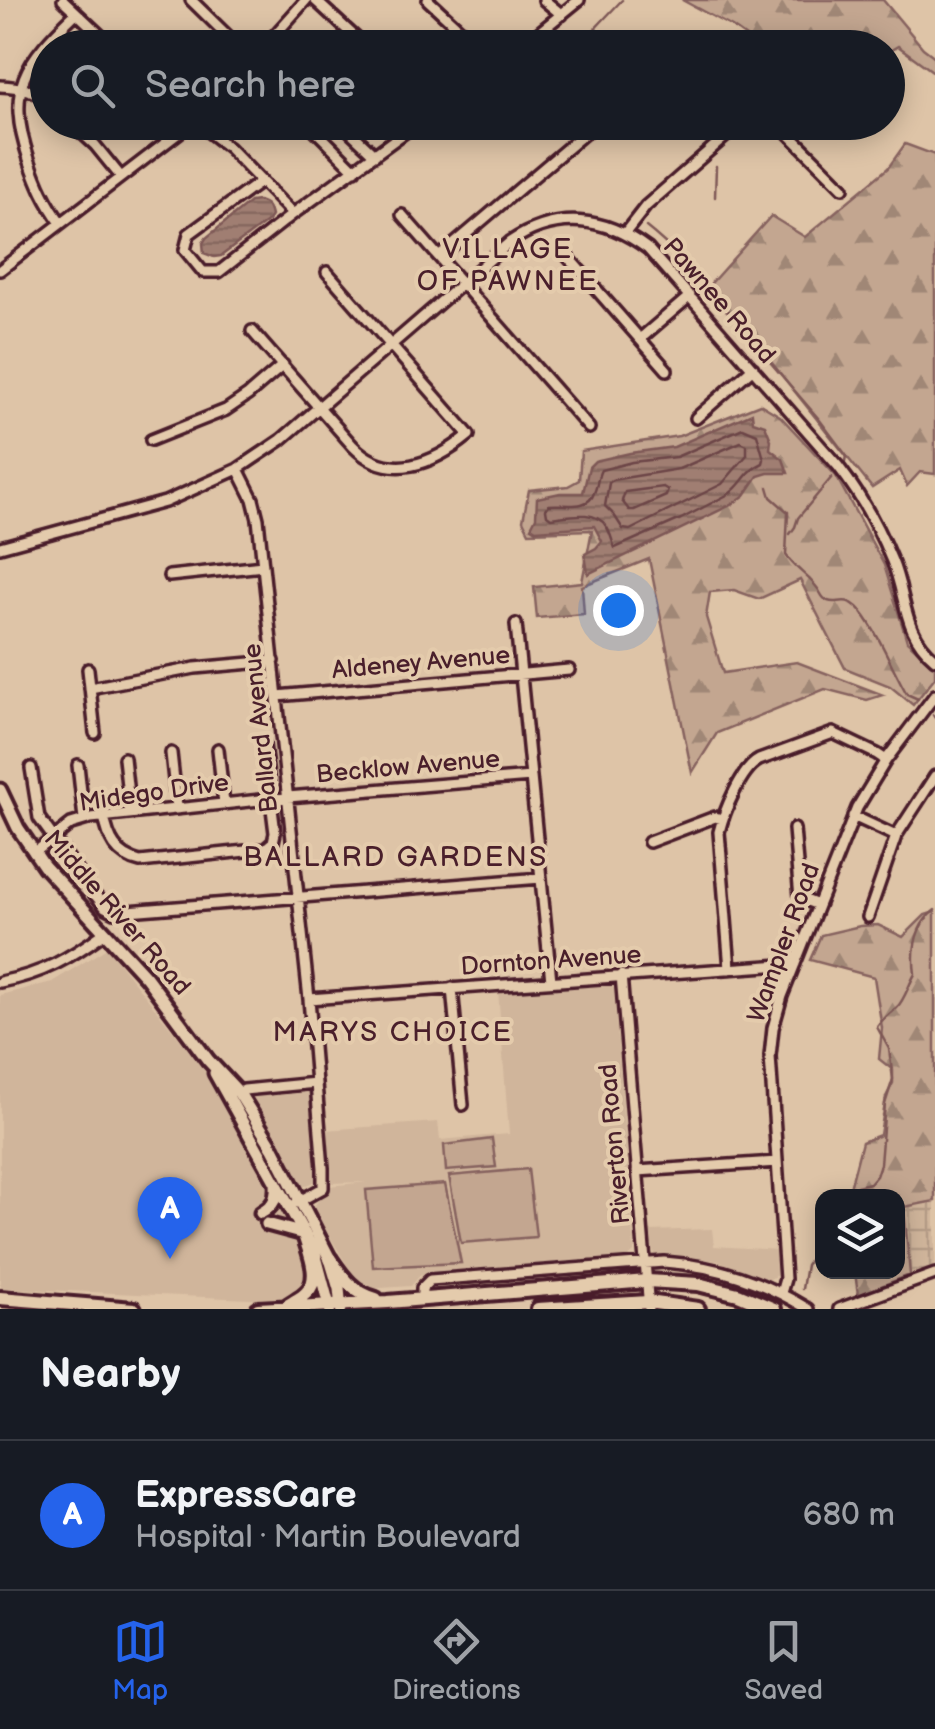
<!DOCTYPE html>
<meta charset="utf-8">
<style>
body{margin:0;font-family:"Balsamiq Sans",sans-serif;background:#20242c;color:#f1f3f6}
.controls{position:absolute;right:30px;bottom:30px;display:grid;overflow:hidden;border-radius:20px;box-shadow:0 5px 25px #0003}
.controls button{width:90px;height:90px;display:grid;place-items:center;padding:0;border:0;border-bottom:2px solid #363941;background:#171b24;color:#f1f3f6;font:50px sans-serif}
.you{position:absolute;left:618px;top:610px;width:35px;height:35px;margin:-25px;border:8px solid #fff;border-radius:50%;background:#1a73e8;box-shadow:0 0 0 15px #1a73e833}
.badge{display:grid;place-items:center;width:65px;height:65px;border-radius:50%;background:#2563eb;color:#fff;font-size:32px;font-weight:700}
.pin{position:absolute;translate:-50% -82px;filter:drop-shadow(0 2px 5px #0008)}
.pin::after{content:'';position:absolute;top:52px;width:35px;height:30px;background:inherit;clip-path:polygon(0 0,100% 0,50% 100%)}
.list{margin:0;padding:0;list-style:none}
h2{display:flex;justify-content:space-between;align-items:center;height:130px;margin:0;padding:0 40px;font-size:42px}
h2 small{font-size:32px;font-weight:400;color:#9ea1a6}
.list li{display:grid;grid-template-columns:65px 1fr auto;gap:30px;align-items:center;box-sizing:border-box;height:150px;padding:0 40px;border-top:2px solid #363941}
.list b{display:block;font-size:38px;white-space:nowrap}
.list p{margin:0;font-size:32px;white-space:nowrap;color:#9ea1a6}
.list em{font-size:32px;font-style:normal;color:#9ea1a6}
.icon{flex:none;width:55px;height:55px;fill:none;stroke:currentColor;stroke-width:2;stroke-linecap:round;stroke-linejoin:round}
.map{position:relative;flex:none;width:935px;height:1309px;overflow:hidden}
.search{position:absolute;background:#171b24;box-shadow:0 5px 25px #0003;left:30px;right:30px;top:30px;height:110px;display:flex;align-items:center;gap:25px;box-sizing:border-box;padding:0 35px;border-radius:55px;color:#9ea1a6;font-size:38px}
.sheet{height:280px;background:#171b24}
nav{display:flex;justify-content:space-around;align-items:center;box-sizing:border-box;height:140px;border-top:2px solid #363941;background:#171b24;font-size:28px;color:#9ea1a6}
nav a{display:grid;justify-items:center;gap:5px}
nav .on{color:#2563eb}
.map>svg:first-child{display:block}
.built{fill:#d0b59b}
.industrial{fill:url(#industrial-grid)}
.forest{fill:url(#forest-firs);stroke:#86625e;stroke-width:2.5}
.pitch{fill:#c3a690;stroke:#86625e;stroke-width:2.5}
.water{fill:url(#water-rules);stroke:#7e5856;stroke-width:2.5}
.lines{fill:none;stroke-linecap:round;stroke-linejoin:round}
.shore{stroke:#6c4547;stroke-width:2.5}
.stream{stroke:#7e5856;stroke-width:2.5}
.minor-casing{stroke:#4a1f2b;stroke-width:16}
.tertiary-casing{stroke:#4a1f2b;stroke-width:19}
.secondary-casing{stroke:#4a1f2b;stroke-width:20}
.minor{stroke:#e4cbac;stroke-width:9}
.tertiary{stroke:#e4cbac;stroke-width:11}
.secondary{stroke:#e4cbac;stroke-width:12}
.labels{text-anchor:middle;dominant-baseline:central;stroke-width:8;stroke-linejoin:round;paint-order:stroke}
.street-label{font-size:25px;fill:#4a1f2b;stroke:#e4cbac}
.neighbourhood-label{font-size:28px;letter-spacing:2.5px;fill:#4a1f2b;stroke:#e4cbac}
</style>
<div class="map">
<svg width="935" height="1309" viewBox="0 0 935 1309">
<defs>
<pattern id="industrial-grid" width="8" height="8" patternUnits="userSpaceOnUse" patternTransform="scale(2.5)"><rect width="8" height="8" fill="#d0b59b"/><path d="M0 4h8M4 0v8" fill="none" stroke="#b49b86"/></pattern>
<pattern id="forest-firs" width="22" height="20" patternUnits="userSpaceOnUse" patternTransform="scale(2.5)"><rect width="22" height="20" fill="#c3a690"/><path d="M5 1l3.5 6h-7zM16 11l3.5 6h-7z" fill="#a08776"/></pattern>
<pattern id="water-rules" width="6" height="5" patternUnits="userSpaceOnUse" patternTransform="scale(2.5)"><rect width="6" height="5" fill="#a07e72"/><path d="M0 2.5h6" fill="none" stroke="#84675e"/></pattern>
</defs>
<rect width="100%" height="100%" fill="#dec4a7"/>
<filter id="ink" filterUnits="userSpaceOnUse"><feTurbulence type="fractalNoise" baseFrequency=".01" numOctaves="2"/><feDisplacementMap in="SourceGraphic" scale="20" xChannelSelector="R" yChannelSelector="G"/><feConvolveMatrix kernelMatrix="1 2 1 2 8 2 1 2 1" color-interpolation-filters="sRGB"/></filter>
<g filter="url(#ink)">
<path class="built" d="M107,948l94,118 64,111 35,71 7,25 -9,20 -24,7 -274,-12v-293l52,-13z
M611,985l3,4 20,263 -7,6 -206,16 -10,12 -45,3 -10,-9 -39,-65 -2,-10 14,-19 38,-4 -39,1 -4,-53 114,-8 2,18 69,-6 -11,-144z
M310,1086l6,95 -13,6 -60,-92z
M712,1229l2,17 64,4v24l-11,7 -49,-20 -62,-6 -5,-7 -2,-17z"/>
<path class="industrial" d="M935,1201v64l-25,10 -6,-69z"/>
<path class="forest" d="M682,0h201l40,48 12,9v16l-37,-27 -10,6v-4l-121,-1 -11,-3 -24,-17z
M905,144l30,11v319l-15,-2 -13,14 -7,-16 -28,18 -104,-130 -11,-18 -52,-50 66,-74 34,21 83,-69z
M760,404l20,12 56,60 48,89 23,76 28,25v11l-22,28 -23,-19 -45,-18 -45,-88 -41,19 -25,-9 -24,2 -4,25 17,56 74,-11 86,33 -16,5 -42,-11 -108,44 -25,40 -43,-214 -67,27 2,28 -47,4 -3,-31 48,-5 10,-52 -63,2 -6,-12 6,-30 39,-4 11,-6 2,-29 98,-15z
M935,912v289l-31,6 6,68 -52,20 -3,-23h43v-76h-50l14,-54 18,-7 6,-38 7,-14v-13l-14,-11 3,-31 -8,-51 -64,-17 11,-25 39,-9 18,-1 25,12 22,-22z"/>
<path class="pitch" d="M492,1139l4,28 -50,4 -2,-26z
M528,1169l8,68 -75,6 -12,-67z
M445,1184l16,79 -88,4 -7,-77z"/>
<path class="water" d="M258,201c10,3 11,6 13,15l-3,5 -47,35 -7,1 -10,-4 -1,-10 3,-5 44,-36z
M752,413l1,8 12,4 6,15 -1,9 13,10 5,14h-20l-10,3 -13,19 -14,10 -143,69 -3,-20 11,-6 6,-7 -8,-15 -58,4 -5,-3 5,-10 1,-19 23,-5h23l6,-26 6,-6 35,-8 44,-6z"/>
<g class="lines">
<path class="shore" d="M743,428l14,6 7,25 -1,4c-19,9 -19,20 -34,31l-48,25 -66,29c-3,-6 -4,-15 -9,-22 -11,-17 -37,-10 -55,-8l-4,-3 -1,-6 3,-4c15,-2 39,6 45,-12 4,-8 3,-16 7,-23l31,-8 44,-5z
M741,442l6,3v10l-25,29 -92,46 -7,-1 -9,-14 -9,-9 4,-23 3,-3 67,-11z
M663,487l5,3 -2,6 -32,14h-5l-7,-9 3,-9z"/>
<path class="stream" d="M572,48l16,-12 34,-36
M715,197l1,-31
M646,227c33,26 60,59 88,90 12,12 19,25 34,32l2,13 49,57 27,36 -1,7
M768,487l3,10 17,15 -2,43c9,14 23,21 32,34 3,4 4,10 10,12 10,4 17,-5 29,6 17,16 37,65 50,87l11,5
M790,534l5,-7 3,-9 34,-41
M933,715l2,3
M846,1196l11,-10 13,-3 6,-7 4,-12 5,-60 8,-25 -4,-30 -12,-22c6,-9 13,-13 20,-20 7,-6 12,-23 18,-33 -3,-23 0,-49 20,-64
M802,1289l4,-24 16,-24"/>
<g class="minor-casing">
<path id="minor" d="M63,0l51,48
M191,0l49,48
M315,0l52,48
M428,0l52,48
M544,0l18,15
M263,48l43,-48
M520,48l59,-48
M0,86c17,1 35,3 48,15
M70,122l25,23 26,32
M196,122l33,26 64,66
M307,122l48,48
M340,122l35,33
M777,122l66,66
M260,182l-71,52 -4,16 18,22h16l74,-58 126,-92
M402,215l187,213
M61,223c-16,-22 -23,-38 -32,-64 -24,-71 -4,-97 47,-146
M625,233l21,-27 96,-84
M561,249l106,121
M439,257l159,-135
M0,270l193,-148
M252,331l101,115c36,37 81,18 116,-11l-142,-163
M640,339l50,-43
M696,418l57,-50
M151,440l75,-30 22,-15 35,-30
M238,469l15,30 5,20 51,480 14,169v20l-27,15
M0,547l165,-45 73,-33 43,-29 229,-198c46,-31 94,-26 138,7l190,217c21,27 41,63 54,95 15,36 10,71 43,98
M169,576l94,-10
M516,624l35,357
M88,669l7,64
M90,688l105,-20 79,-7
M277,696l292,-26
M218,749l6,55
M171,753l6,55
M124,758l6,55
M78,765l6,54
M31,768l8,50 57,78 9,11 10,5 426,-34
M104,816c4,23 12,40 36,46l125,-13 8,-7 2,-9 -11,-89
M853,816l43,20
M794,829l6,69 18,7
M649,842l66,-25 7,2
M34,853l37,-29 20,-6 197,-21 243,-20
M868,917l28,-81 39,-60
M730,969l-11,-137c5,-20 22,-63 40,-72l74,-27 44,21 9,6
M621,975l28,334
M0,982c43,-8 70,-24 104,-49
M452,988l11,117
M309,999l486,-35
M239,1093l5,-3 72,-7
M637,1171l140,-9
M781,1293l4,-14 -15,-223 3,-28 9,-32 75,-188 29,-48 49,-65
M422,1300v-12l8,-8 234,-18c54,4 98,19 144,47
M839,1309l96,-35"/>
</g>
<g class="tertiary-casing">
<path id="tertiary" d="M0,790l18,38 26,38 102,111 62,83 31,33 34,55 57,111 9,30 2,20
M215,1073l100,180 15,56
M261,1213c13,-7 16,-15 15,-30
M267,1224l37,10"/>
</g>
<g class="secondary-casing">
<path id="secondary" d="M330,1259c13,19 23,34 46,40
M0,1298l134,11
M286,1307c6,-5 16,-9 21,-15 15,-14 1,-42 -3,-58
M258,1309l130,-7 259,-21 51,3 40,10 36,15
M538,1309l110,-7 50,7"/>
</g>
<use href="#minor" class="minor"/>
<use href="#tertiary" class="tertiary"/>
<use href="#secondary" class="secondary"/>
</g>
</g>
<g class="labels">
<g class="street-label">
<text transform="translate(719 301) rotate(49)">Pawnee Road</text>
<text transform="translate(421 663) rotate(-5)">Aldeney Avenue</text>
<text transform="translate(261 728) rotate(-96)">Ballard Avenue</text>
<text transform="translate(408 767) rotate(-5)">Becklow Avenue</text>
<text transform="translate(154 793) rotate(-8)">Midego Drive</text>
<text transform="translate(117 913) rotate(49)">Middle River Road</text>
<text transform="translate(784 943) rotate(-70)">Wampler Road</text>
<text transform="translate(551 961) rotate(-4)">Dornton Avenue</text>
<text transform="translate(615 1144) rotate(-95)">Riverton Road</text>
</g>
<g class="neighbourhood-label">
<text x="508" y="249">VILLAGE<tspan x="508" dy="32">OF PAWNEE</tspan></text>
<text x="396" y="857">BALLARD GARDENS</text>
<text x="393" y="1032">MARYS CHOICE</text>
</g>
</g>
</svg>
<div class="controls">
<button><svg class="icon" aria-label="layers" viewBox="0 0 24 24"><path d="M12 4l9 5-9 5-9-5zM3 14l9 5 9-5"/></svg></button>
</div>
<div class="you"></div>
<div class="pin badge" style="left:170px;top:1259px">A</div>
<div class="search"><svg class="icon" aria-label="search" viewBox="0 0 24 24"><circle cx="10" cy="10" r="6"/><path d="M15 15l6 6"/></svg>Search here</div>
</div>
<section class="sheet">
<h2>Nearby<small></small></h2>
<ul class="list">
<li><span class="badge">A</span><div><b>ExpressCare</b><p>Hospital · Martin Boulevard</p></div><em>680 m</em></li>
</ul>
</section>
<nav>
<a class="on"><svg class="icon" aria-label="map" viewBox="0 0 24 24"><path d="M3 6l6-2 6 2 6-2v14l-6 2-6-2-6 2zM9 4v14M15 6v14"/></svg>Map</a>
<a><svg class="icon" aria-label="directions" viewBox="0 0 24 24"><path d="M12 3l9 9-9 9-9-9zM9 14v-3h6M13 9l2 2-2 2"/></svg>Directions</a>
<a><svg class="icon" aria-label="saved" viewBox="0 0 24 24"><path d="M7 4h10v16l-5-4-5 4z"/></svg>Saved</a>
</nav>
